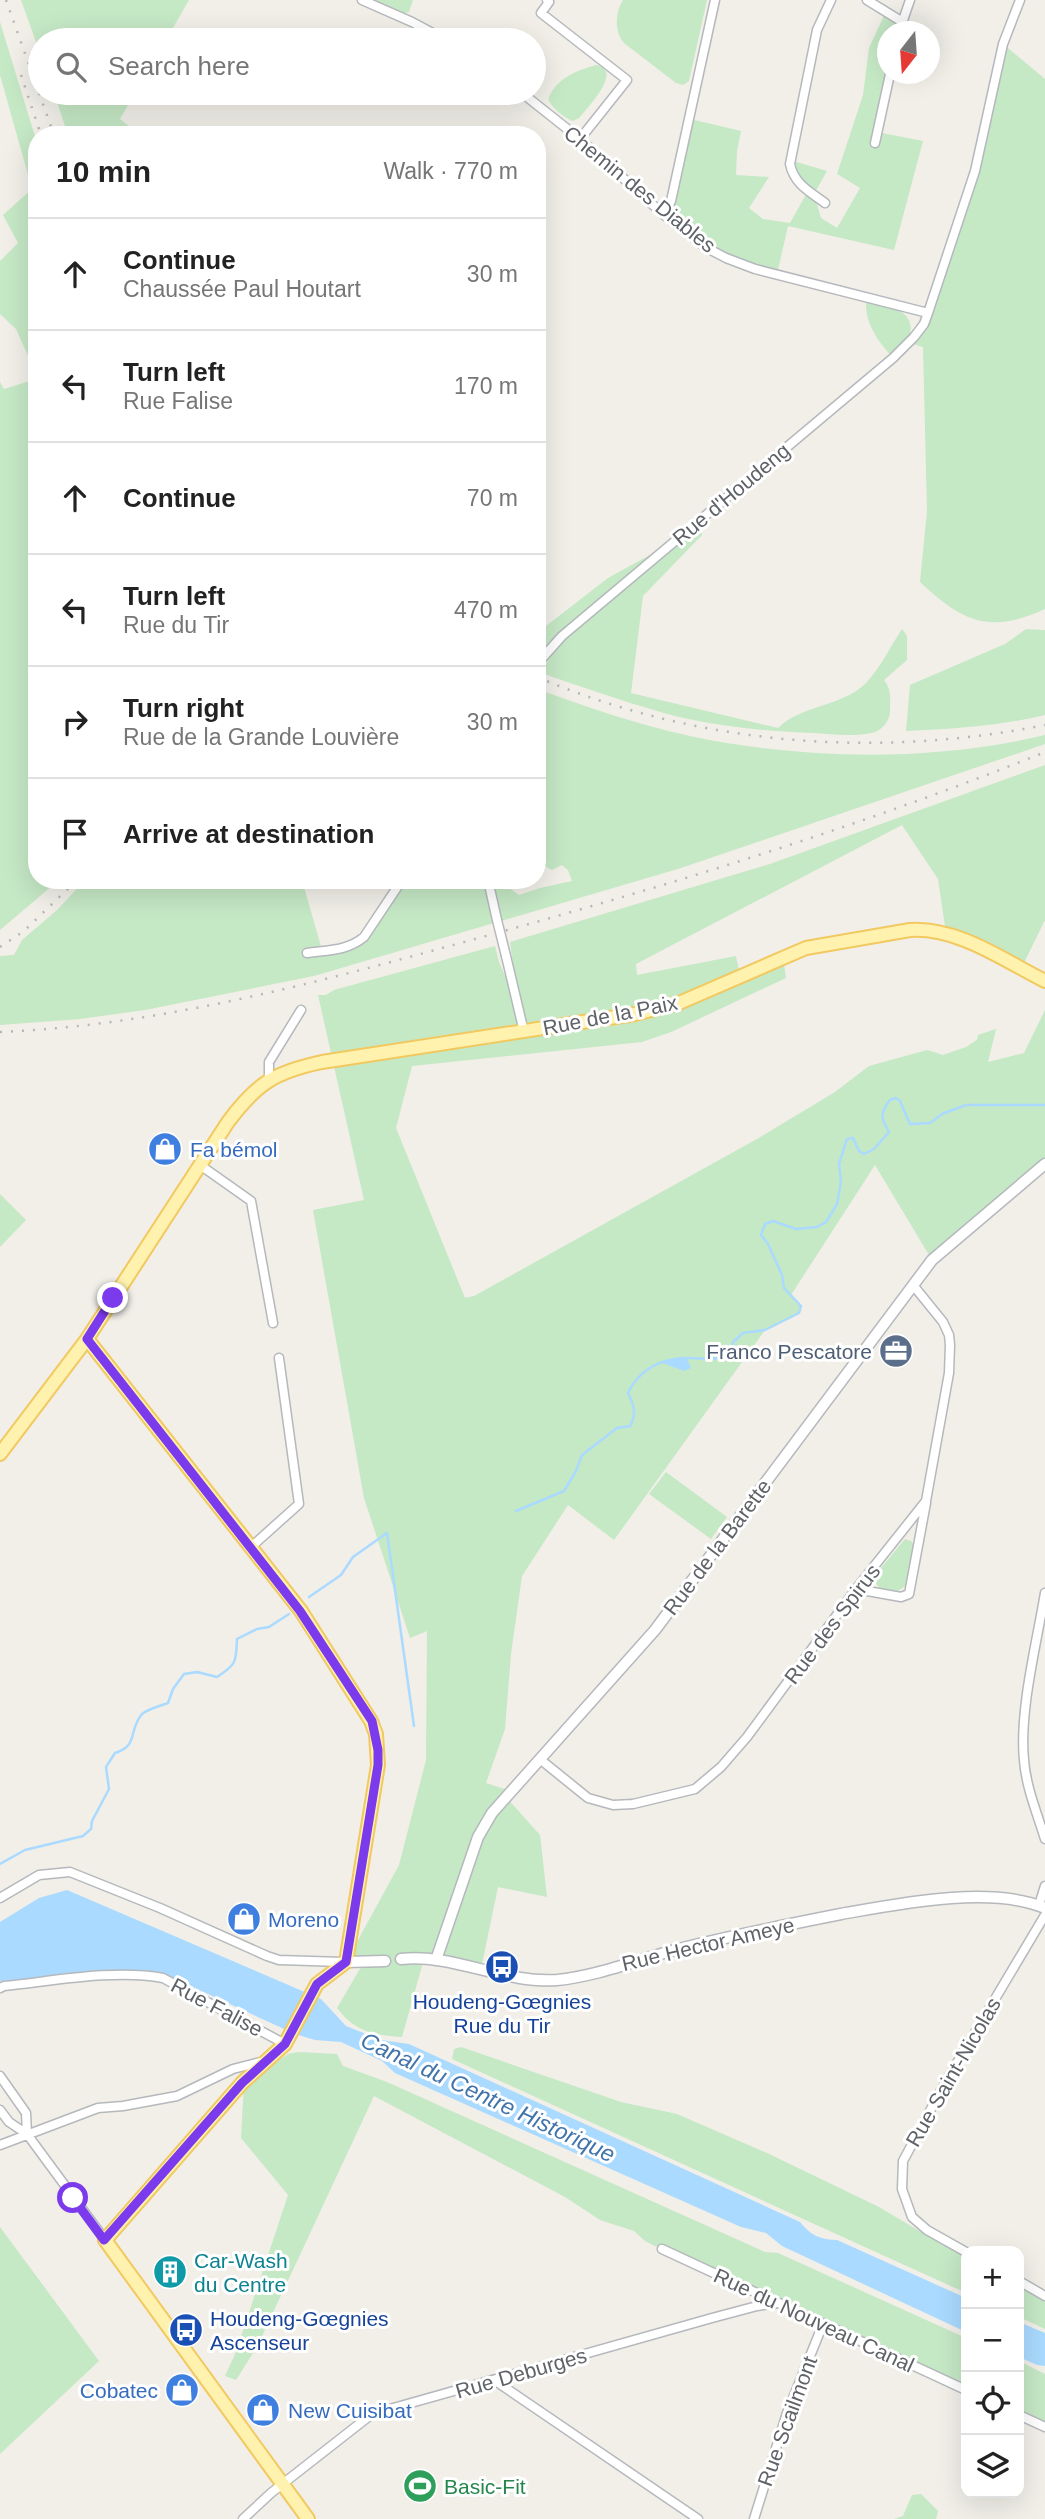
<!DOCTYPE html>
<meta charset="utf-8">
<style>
body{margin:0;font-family:Arial,sans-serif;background:#f2f2f2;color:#222}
.controls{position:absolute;right:21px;bottom:21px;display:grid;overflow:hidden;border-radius:14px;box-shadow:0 7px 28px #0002}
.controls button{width:63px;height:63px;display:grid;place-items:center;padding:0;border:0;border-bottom:2px solid #e0e0e0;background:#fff;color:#222;font:35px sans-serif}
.compass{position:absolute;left:877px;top:21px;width:63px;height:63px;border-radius:50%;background:#fff;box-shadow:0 7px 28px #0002;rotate:197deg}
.stop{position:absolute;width:21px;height:21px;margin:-16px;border:5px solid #7c3aed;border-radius:50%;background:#fff}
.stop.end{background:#7c3aed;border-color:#fff;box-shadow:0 2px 7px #0008}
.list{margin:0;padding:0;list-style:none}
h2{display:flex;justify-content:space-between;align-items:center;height:91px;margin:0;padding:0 28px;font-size:30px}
h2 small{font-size:23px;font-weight:400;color:#767676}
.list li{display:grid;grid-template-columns:46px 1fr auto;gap:21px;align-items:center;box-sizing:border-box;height:112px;padding:0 28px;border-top:2px solid #e0e0e0}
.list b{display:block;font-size:26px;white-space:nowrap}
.list p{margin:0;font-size:23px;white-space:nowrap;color:#767676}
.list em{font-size:23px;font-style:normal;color:#767676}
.icon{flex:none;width:38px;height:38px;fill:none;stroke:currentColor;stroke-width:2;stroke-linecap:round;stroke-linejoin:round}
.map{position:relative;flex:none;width:1045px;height:2519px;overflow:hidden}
.search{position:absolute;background:#fff;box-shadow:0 7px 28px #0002;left:28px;top:28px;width:518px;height:77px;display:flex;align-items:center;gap:18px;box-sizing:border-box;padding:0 24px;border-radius:38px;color:#767676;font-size:26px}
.panel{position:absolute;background:#fff;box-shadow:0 7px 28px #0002;left:28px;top:126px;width:518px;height:763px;border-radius:28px}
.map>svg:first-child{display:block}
.green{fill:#c5e8c5}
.water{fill:#aadaff}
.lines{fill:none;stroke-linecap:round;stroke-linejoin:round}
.stream{stroke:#aadaff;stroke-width:2.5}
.minor-casing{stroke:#b5b8bc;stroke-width:11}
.tertiary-casing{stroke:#b5b8bc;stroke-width:13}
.primary-casing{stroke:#f2c960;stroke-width:16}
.minor{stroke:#fff;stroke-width:8}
.tertiary{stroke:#fff;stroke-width:10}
.primary{stroke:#fff2af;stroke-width:12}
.rail{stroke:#b6b7b8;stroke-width:2.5;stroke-dasharray:2 9;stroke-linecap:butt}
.minor-bridge-casing{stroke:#b5b8bc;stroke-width:11;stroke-linecap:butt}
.minor-bridge{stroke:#fff;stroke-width:8}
.route{stroke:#7c3aed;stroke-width:9}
.labels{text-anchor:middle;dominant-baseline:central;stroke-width:6;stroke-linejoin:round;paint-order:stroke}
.street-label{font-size:21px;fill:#5f6368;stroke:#fff}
.shop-label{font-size:21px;fill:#366cbe;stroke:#fff;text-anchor:start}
.service-label{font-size:21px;fill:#4e5e75;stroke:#fff;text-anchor:end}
.transit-label{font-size:21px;fill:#164399;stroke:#fff}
.culture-label{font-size:21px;fill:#0d838f;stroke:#fff;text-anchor:start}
.leisure-label{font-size:21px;fill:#27864d;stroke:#fff;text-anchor:start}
.water-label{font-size:23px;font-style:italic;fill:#4174aa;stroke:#fff}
</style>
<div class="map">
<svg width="1045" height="2519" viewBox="0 0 1045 2519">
<rect width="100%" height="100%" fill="#f1efe8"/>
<path class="green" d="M21,0h168l-23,40h-126v13z
M362,0h51l-4,12 -10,3z
M623,0h84l-18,81 -6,4 -7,-2 -52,-40c-10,-12 -9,-30 -1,-43z
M886,11l15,10 -2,10 -11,1v42l-11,58 46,9 -29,109 -106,-24 -11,48 -51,-16 -62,-43 26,-96 51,12 -4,20 -1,24 33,2 -20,31 14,11 27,4 18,-32 -11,-9 -7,-22 37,11 -13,23 7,24 16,10 23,-40 -23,-14 26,-79 6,-47z
M0,22l37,121v737h22l-59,50v-548l4,7 26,-8 4,-12 -18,-40 -16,-15v-53l18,-18 -15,-28 29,-26 -32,-114z
M1003,44l42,35v530c-57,26 -83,12 -125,-27l7,-71 -4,-164 -14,-4 -16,15c-15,-17 -31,-38 -26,-61 23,9 53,14 41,44l16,-17 51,-153z
M596,65c28,5 -8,42 -17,53l-6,3c-9,-3 -21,-13 -25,-22 8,-20 27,-28 48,-34z
M54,93h81l-15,26 10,8 -4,8h-58z
M701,521l1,14 -59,61 -12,97 147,35c23,-23 63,-21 87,-44 15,-15 25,-37 37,-55l5,7v24l-23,20c8,10 6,19 6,31 0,10 -8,20 -19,22 -18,4 -40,1 -59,0 -50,-2 -100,-7 -148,-20 -42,-12 -82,-26 -123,-40l20,-35 -24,15v-20l71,-55 69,-38z
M1026,629l19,1v85c-46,11 -92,14 -139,16l4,-46 95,-41z
M537,689c51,18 101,36 153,47 113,24 243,26 355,-1v9l-364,124 -367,108 -169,34 -65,9 -80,6v-69l14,-1 8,-15 35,-30 28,-30h217l20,70 37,-8 43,-62h86l1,5 13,-2 17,12 21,-7 32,-7 -4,-11 -6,-5 -10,5 -15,-8z
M1045,765v155l-24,49 -75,-36 -8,-54 -36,-54 -266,139 1,11 99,-19 4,20 43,-18 3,20 -115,54 -29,10 -230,24 -16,62 69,170 9,-2 283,-157 78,-47 34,-26 58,-16 16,5 23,-8 11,-7 1,-5 18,-6 -8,33 36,-9 21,-43v154l-113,96 -57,-95 -84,130 10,11 -2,7 -34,17 -151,210 -46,-35 -46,71 -11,78 -6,75 -19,54 25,8 -5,6 34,38 7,62 -49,-10 -17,82 -57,-10 -22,78c-29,-2 -47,-5 -65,-29l24,-41 -15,-5 53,-97 27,-105 1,-129 -17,7 -46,-140 -51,-288 51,-10 -46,-205h8l8,-5 161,-44 4,16 20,46 -9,-66 260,-78z
M0,1194l26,26 -26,27z
M666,1472l61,45 -16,22 -62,-45z
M905,1539l6,2 4,5 -7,38 -10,7 -19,-3 -5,-9 2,-5z
M461,2047l160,55 56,12 90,39 112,54 42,25 6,-2 39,22v41l-514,-234 2,-10z
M298,2052l39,2 6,12 44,16 378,170 13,1 188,85v52l-291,-134 -30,-15 -11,-10 -34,-11 -35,-23 -191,-101 -117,251 -21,33 -11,-4 11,-24 52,-157 -47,-57 3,-54 44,-30z
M0,2227l99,134 -99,93z
M1019,2281l26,15v33l-26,-12z
M1019,2361l26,13v53l-26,-12z
M921,2494l17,17 -2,8h-42l9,-3 9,-21z"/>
<path class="water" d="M687,1358l4,10 -7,3 -24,-9z
M67,1890l254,109 25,27 35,14 28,4 391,178c10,13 21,18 37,18l129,58v34l-184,-86 -16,-13 -25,-6 -346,-154 -13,-12 -41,-19 -26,-2 -20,-6 -135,-62 -22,-2 -138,11v-59l39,-24z
M1019,2322l26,11v33l-8,-1 -18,-8z"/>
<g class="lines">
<path class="stream" d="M516,1511l48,-20 12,-20 6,-16 35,-27 13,-2c7,-12 4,-21 -2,-33 11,-24 34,-35 60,-35 17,0 30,5 43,-7l2,-9 10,-9 22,-3 34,-17 2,-7 -17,-18 -2,-13 -14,-31 -7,-9 4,-11 8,-3 23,8 21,-2 9,-5 11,-18 4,-22 -2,-18 8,-25 6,-1 6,13 5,3 10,-5 15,-17c-8,-14 -10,-18 1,-32l6,-2 4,3 10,23 20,-1 12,-9 24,-9h79
M309,1597l32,-22 12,-18 34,-24 27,193
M0,1864l25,-14 58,-14 8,-7 1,-8 17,-32 -3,-22 9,-14c24,-7 13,-23 27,-39 6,-5 18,-8 26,-11l5,-14 11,-15 13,-2 20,5c20,-13 19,-15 20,-38l20,-10 12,-2 20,-13"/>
<g class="minor-casing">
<path id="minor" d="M362,0l50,22 34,18
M547,0l2,2 -8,11 86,67 -47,59
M867,0l34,21
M899,32l11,-32
M522,93l58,46 84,76 41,32 21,11 29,11 173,44
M875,143l15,-69
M825,203c-15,-11 -31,-19 -35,-39l27,-134 14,-30
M664,215l7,-14 44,-201
M537,664l25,-28 331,-278 21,-21 10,-13 4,-11 47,-142 28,-127 17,-44
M488,880l9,40
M307,953c21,-3 40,-2 57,-16l38,-57
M506,956l18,76
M269,1079v-17l32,-52
M200,1165l51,36 22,122
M251,1547l48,-43 -20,-146
M856,1589l45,8 8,-3 17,-91
M1045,1593c-8,49 -26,118 -21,167 2,27 13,53 21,79
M541,1760l47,38 25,7 20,-1 62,-15 26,-22 26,-30 109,-148 70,-88 23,-128 1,-28 -1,-10 -6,-13 -30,-37
M0,1898l39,-23 31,-3 90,36 107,48 12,4 64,2
M1039,1905l6,-19
M0,1988l4,-2c50,-5 110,-17 159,-8l122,66
M0,2076l26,37 1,21
M0,2110l9,12 18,12 78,106
M0,2145l98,-37 25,-2 54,-10 56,-27 31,-8
M662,2249l304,141
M966,2252l-39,-22 -15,-13 -10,-28 1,-28 42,-78 100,-168
M1019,2281l26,15
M494,2380l204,139
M1019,2415l26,12
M243,2519l28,-26 101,-79 340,-96 45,-12 22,-3
M754,2519l33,-106 36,-89"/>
</g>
<g class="tertiary-casing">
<path id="tertiary" d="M401,1959c52,-6 103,25 156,21 40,-4 80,-20 118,-30 55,-14 110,-25 166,-36 57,-10 149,-29 204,-6
M436,1960l42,-123 14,-24 163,-183 277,-370 113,-96
M346,1962l39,-1"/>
</g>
<g class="primary-casing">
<path id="primary" d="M87,1339l214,272 70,110 5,13 2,31 -32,197 -29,22 -32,60 -43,39 -137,157 203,279
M0,1454l87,-115 141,-217c29,-39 47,-50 94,-60l313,-48 44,-11 127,-55 104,-18c48,-3 93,30 135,51"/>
</g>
<use href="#minor" class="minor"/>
<use href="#tertiary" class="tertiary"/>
<use href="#primary" class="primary"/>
<path class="rail" d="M6,0l48,135
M21,75l20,60
M537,677c161,68 337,82 508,48
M0,947l24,-16 53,-51
M0,1032c163,-7 319,-50 475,-93 193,-53 384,-112 570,-187"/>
<g class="minor-bridge-casing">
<path id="minor-bridge" d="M497,920l9,36"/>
</g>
<use href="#minor-bridge" class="minor-bridge"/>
</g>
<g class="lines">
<path class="route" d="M73,2198l31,42 138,-157 43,-39 32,-60 29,-22 32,-197v-15l-6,-29 -72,-110 -213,-272 26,-41"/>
</g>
<defs>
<g id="shop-disc" transform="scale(1.75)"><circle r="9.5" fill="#3f7fe0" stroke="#fff"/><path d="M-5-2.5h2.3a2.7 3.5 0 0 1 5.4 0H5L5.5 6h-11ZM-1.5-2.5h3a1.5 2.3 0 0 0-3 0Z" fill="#fff"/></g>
<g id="office-disc" transform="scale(1.75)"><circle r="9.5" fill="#5c6f8a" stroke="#fff"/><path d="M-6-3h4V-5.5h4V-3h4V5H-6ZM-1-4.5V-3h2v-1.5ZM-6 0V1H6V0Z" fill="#fff"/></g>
<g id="bus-disc" transform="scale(1.75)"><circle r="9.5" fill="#1a4fb4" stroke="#fff"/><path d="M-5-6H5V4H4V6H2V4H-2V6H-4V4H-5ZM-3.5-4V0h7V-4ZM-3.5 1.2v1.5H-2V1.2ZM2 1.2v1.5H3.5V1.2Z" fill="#fff"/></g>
<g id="building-disc" transform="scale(1.75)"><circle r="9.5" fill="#0f9aa8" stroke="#fff"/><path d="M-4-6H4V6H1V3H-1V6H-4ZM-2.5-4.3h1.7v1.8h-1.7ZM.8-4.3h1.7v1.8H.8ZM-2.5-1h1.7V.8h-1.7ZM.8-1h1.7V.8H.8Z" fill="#fff"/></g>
<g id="stadium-disc" transform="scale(1.75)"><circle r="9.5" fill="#2e9e5b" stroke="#fff"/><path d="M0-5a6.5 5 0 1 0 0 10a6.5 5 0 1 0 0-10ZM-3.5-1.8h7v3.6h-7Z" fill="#fff"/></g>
</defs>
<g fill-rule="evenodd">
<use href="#shop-disc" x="165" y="1149"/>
<use href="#office-disc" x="896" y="1351"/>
<use href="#shop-disc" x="244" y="1919"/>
<use href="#bus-disc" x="502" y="1967"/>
<use href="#building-disc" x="170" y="2272"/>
<use href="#bus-disc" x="186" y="2330"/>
<use href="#shop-disc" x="182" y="2390"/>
<use href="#shop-disc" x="263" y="2410"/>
<use href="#stadium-disc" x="420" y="2486"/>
</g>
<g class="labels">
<g class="street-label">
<text transform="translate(640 189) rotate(39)">Chemin des Diables</text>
<text transform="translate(731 494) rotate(-40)">Rue d'Houdeng</text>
<text transform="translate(610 1015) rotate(-11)">Rue de la Paix</text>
<text transform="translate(717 1547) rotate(-53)">Rue de la Barette</text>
<text transform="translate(832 1624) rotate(-53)">Rue des Spirus</text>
<text transform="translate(708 1944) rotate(-13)">Rue Hector Ameye</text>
<text transform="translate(217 2007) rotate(28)">Rue Falise</text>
<text transform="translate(953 2072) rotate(-60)">Rue Saint-Nicolas</text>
<text transform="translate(814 2320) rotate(25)">Rue du Nouveau Canal</text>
<text transform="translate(521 2373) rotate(-16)">Rue Deburges</text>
<text transform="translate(787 2421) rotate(-70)">Rue Scailmont</text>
</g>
<g class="shop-label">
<text x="190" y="1149">Fa bémol</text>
<text x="268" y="1919">Moreno</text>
<text x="158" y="2390" text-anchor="end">Cobatec</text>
<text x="288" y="2410">New Cuisibat</text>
</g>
<g class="service-label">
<text x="872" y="1351">Franco Pescatore</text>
</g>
<g class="transit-label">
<text x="502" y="2001">Houdeng-Gœgnies<tspan x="502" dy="24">Rue du Tir</tspan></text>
<text x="210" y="2318" text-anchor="start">Houdeng-Gœgnies<tspan x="210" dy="24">Ascenseur</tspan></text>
</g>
<g class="culture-label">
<text x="194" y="2260">Car-Wash<tspan x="194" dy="24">du Centre</tspan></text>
</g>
<g class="leisure-label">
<text x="444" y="2486">Basic-Fit</text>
</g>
<g class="water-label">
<text transform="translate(488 2097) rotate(25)">Canal du Centre Historique</text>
</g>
</g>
</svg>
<div class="controls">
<button>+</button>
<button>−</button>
<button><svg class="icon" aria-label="locate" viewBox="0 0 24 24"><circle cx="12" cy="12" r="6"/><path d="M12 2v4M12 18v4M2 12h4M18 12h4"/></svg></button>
<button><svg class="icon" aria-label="layers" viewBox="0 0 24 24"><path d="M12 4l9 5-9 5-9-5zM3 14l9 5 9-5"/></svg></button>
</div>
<svg class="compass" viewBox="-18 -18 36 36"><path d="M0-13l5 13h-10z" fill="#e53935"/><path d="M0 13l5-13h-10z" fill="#767676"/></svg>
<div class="stop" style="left:73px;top:2198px"></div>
<div class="stop end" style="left:113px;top:1298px"></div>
<div class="search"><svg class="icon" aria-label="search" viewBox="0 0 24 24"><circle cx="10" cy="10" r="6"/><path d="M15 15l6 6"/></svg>Search here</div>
<section class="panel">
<h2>10 min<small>Walk · 770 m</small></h2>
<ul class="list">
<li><svg class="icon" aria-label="ahead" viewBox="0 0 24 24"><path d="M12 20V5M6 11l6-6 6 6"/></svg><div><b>Continue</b><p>Chaussée Paul Houtart</p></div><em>30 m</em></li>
<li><svg class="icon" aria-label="left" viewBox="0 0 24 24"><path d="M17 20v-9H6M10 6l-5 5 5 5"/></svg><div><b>Turn left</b><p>Rue Falise</p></div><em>170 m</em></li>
<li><svg class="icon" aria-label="ahead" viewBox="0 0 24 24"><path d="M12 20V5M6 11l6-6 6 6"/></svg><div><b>Continue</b></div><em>70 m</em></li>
<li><svg class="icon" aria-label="left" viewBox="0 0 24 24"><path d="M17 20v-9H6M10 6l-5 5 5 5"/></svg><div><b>Turn left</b><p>Rue du Tir</p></div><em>470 m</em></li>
<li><svg class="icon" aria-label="right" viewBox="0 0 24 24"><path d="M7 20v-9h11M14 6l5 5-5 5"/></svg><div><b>Turn right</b><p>Rue de la Grande Louvière</p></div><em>30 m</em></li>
<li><svg class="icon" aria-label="arrive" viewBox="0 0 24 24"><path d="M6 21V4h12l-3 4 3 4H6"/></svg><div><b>Arrive at destination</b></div></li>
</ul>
</section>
</div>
